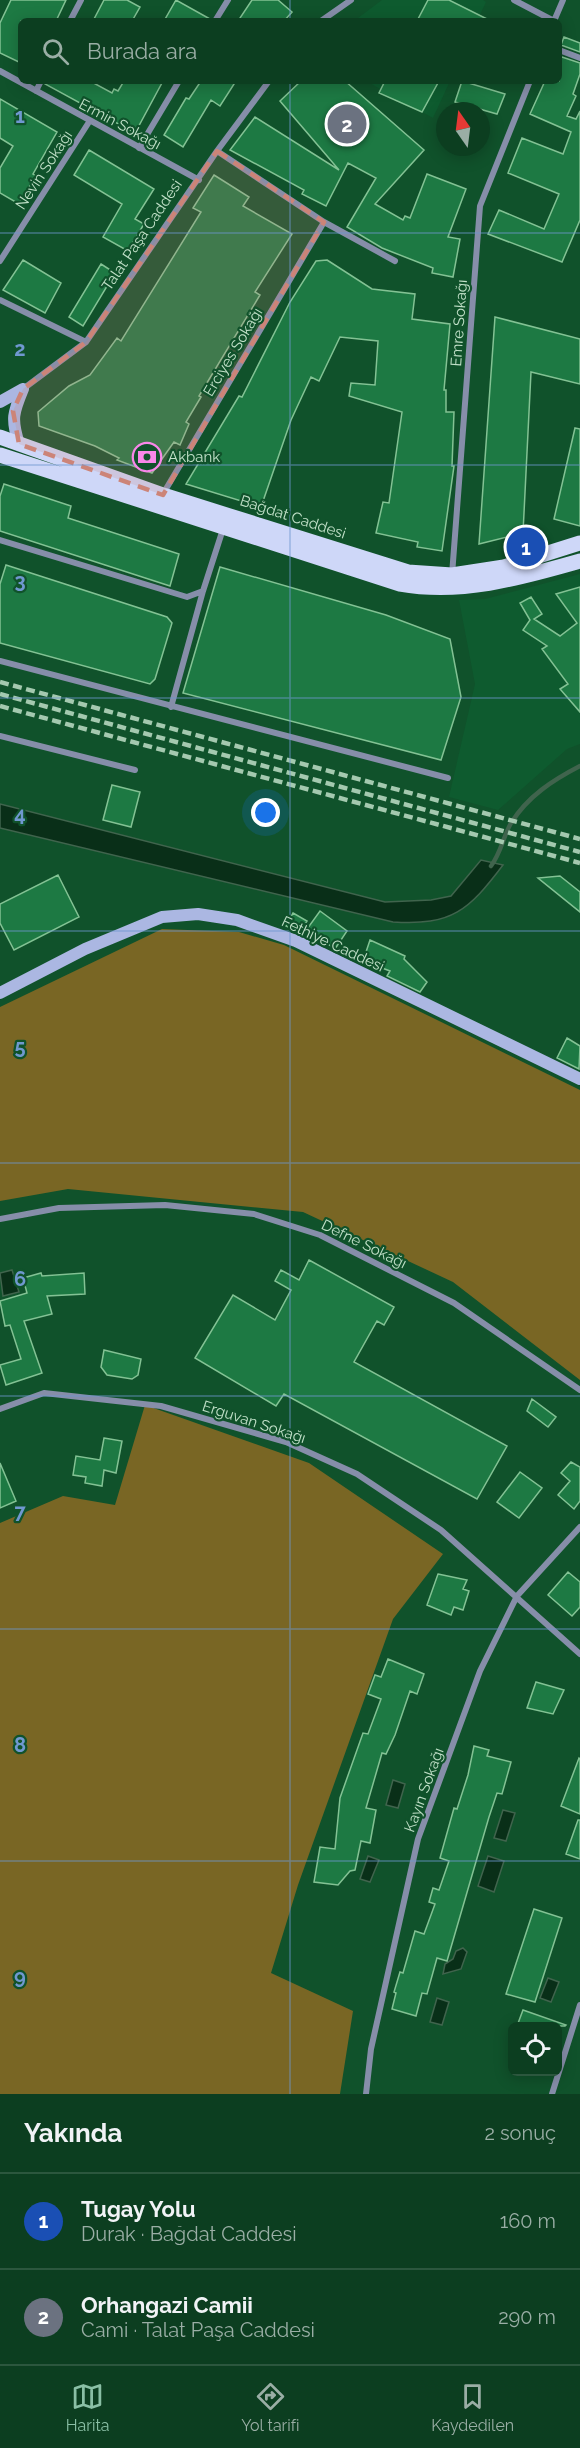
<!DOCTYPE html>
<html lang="tr">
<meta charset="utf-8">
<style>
body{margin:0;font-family:Raleway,sans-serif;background:#1a492d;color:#f1f3f6}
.controls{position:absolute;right:18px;bottom:18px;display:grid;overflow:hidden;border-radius:9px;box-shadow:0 3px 15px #0003}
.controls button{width:54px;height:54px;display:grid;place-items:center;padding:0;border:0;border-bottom:2px solid #2c573e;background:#0c3e20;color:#f1f3f6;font:30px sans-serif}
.compass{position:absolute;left:436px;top:102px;width:54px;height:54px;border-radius:50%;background:#0c3e20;box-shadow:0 3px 15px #0003;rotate:346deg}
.you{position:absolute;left:266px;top:813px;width:21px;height:21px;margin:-15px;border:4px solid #fff;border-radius:50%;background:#1a73e8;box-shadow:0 0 0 9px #1a73e833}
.badge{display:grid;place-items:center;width:39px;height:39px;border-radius:50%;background:#8abfa5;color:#fff;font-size:20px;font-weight:700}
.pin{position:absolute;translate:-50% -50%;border:3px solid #fff;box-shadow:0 2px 6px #0006}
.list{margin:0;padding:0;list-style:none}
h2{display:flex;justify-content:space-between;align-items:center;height:78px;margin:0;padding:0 24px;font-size:26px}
h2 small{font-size:20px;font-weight:400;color:#9aaea5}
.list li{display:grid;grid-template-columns:39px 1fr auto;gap:18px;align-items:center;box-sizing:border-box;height:96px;padding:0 24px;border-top:2px solid #2c573e}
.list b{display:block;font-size:22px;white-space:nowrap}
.list p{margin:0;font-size:20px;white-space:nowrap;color:#9aaea5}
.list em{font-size:20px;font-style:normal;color:#9aaea5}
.icon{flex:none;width:33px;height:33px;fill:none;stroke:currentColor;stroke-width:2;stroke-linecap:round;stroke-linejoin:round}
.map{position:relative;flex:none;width:580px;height:2094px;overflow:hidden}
.search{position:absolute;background:#0c3e20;box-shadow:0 3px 15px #0003;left:18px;right:18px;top:18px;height:66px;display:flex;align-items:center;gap:15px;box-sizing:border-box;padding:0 21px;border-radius:9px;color:#9aaea5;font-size:22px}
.sheet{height:270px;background:#0c3e20}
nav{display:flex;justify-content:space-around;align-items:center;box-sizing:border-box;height:84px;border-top:2px solid #2c573e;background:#0c3e20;font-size:16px;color:#9aaea5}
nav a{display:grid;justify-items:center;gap:3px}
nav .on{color:#8abfa5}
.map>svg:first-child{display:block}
.built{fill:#0e5b2f}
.green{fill:#796624}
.water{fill:#092f18;stroke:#40644d;stroke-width:1.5}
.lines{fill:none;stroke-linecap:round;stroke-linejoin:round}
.stream{stroke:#40644d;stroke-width:4.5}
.building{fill:#1d7943;stroke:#83c294;stroke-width:1.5}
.street{stroke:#868ea9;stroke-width:6}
.secondary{stroke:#abb7e2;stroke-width:12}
.primary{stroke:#ced7f8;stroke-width:15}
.rail{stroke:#a4c9af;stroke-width:4.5;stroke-dasharray:9 4.5;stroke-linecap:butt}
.marked{fill:#cc8478;fill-opacity:0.2;stroke:#cc8478;stroke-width:4.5;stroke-dasharray:12 8;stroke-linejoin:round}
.grid{fill:none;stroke:#7098d0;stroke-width:1.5;stroke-opacity:0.55}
.labels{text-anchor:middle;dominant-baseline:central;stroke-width:4.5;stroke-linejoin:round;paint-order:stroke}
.street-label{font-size:15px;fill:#c2e1c9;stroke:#10522b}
.poi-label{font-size:15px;fill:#c2e1c9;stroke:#10522b;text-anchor:start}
.grid-label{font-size:20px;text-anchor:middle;font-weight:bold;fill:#7098d0;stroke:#10522b;stroke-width:4.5;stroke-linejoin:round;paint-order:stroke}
</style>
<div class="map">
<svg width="580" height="2094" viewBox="0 0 580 2094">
<rect width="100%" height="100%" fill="#10522b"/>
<path class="built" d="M382,0h101l3,2 -9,19h-123z
M366,81h84l-17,37z
M580,574v170l-13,5 -69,61 -49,-13 26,-113 -16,-84 26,-1z"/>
<path class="green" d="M162,929l77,3 45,13 296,145v290l-127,-98 -150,-70 -235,-23 -68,12v-194z
M145,1405l164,58 134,91 -50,65 -95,266 -27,88 82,38 -13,83h-340v-571l63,-27 52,9z"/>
<path class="water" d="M0,804l385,98 46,-2 20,-4 30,-36 22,5c-34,45 -51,61 -110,57l-393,-94z
M12,1270l7,22 -16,4 -3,-23z
M393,1780l12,4 -7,24 -12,-3z
M503,1810l12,3 -9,28 -12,-3z
M368,1856l11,4 -9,22 -10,-3z
M488,1856l16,5 -10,31 -16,-6z
M463,1948l4,4 -6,17 -18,5 2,-10 8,-5 3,-8z
M548,1978l11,4 -8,20 -11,-4z
M437,1998l12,4 -7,23 -12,-3z"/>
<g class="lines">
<path class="stream" d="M491,866c10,-13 12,-29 20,-43 17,-27 42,-43 69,-57"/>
</g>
<path class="building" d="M11,0h55l-10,21h-35v42l-21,-10v-30z
M104,0h23l13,7 -8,14h-39z
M176,0l34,19v2h-46z
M252,0h26l14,12 -8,9h-46z
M428,0h21l42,21h-74z
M564,37l16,6v9l-19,-7z
M559,56l21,7v11l-7,20 3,2 -9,20 9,3 4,-8v109l-18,42 -74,-28 11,-24 45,19 15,-35 -51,-21 14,-35 41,16 8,-22 -41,-18 15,-33h14z
M46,81h44l22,12 2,-4 4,2 6,-10h39l-28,52 -90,-49z
M201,81h35l-16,25 -9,-6 -28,47 -19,-12 22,-37 3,1z
M301,81h44l79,69 -49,54 28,16 2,-4 5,2 17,-44 39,15 -18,48 12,2 -7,38 -21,-4 1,-5 -51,-20 -35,-21 29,-49 -28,-15 -22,43 -24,-12 2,-4 -74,-40 25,-33 84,53 -59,-69z
M385,81h54l-17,31 -43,-19z
M462,81l43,13 -8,20 -42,-12z
M0,99l57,33 -24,42 3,2 -17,28 -19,-11v-25l13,-22 -13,-8z
M89,150l65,39 -19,30 9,5 -16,27 -25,-14 19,-33 -48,-29z
M214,175l35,22 -6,9 49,28 -37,58 5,3 -61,101 2,1 -15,25 3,2 -9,21 -6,-3 -22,31 -35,-13 2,-2 -24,-12 -56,-20 -1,-14 31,-26 21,-11 27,-37 4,3 80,-129 -8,-4z
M23,260l38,23 -16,30 -42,-23z
M327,260l45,29 43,5 -3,25 38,5 -6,66h2v22h8l-2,54h2l-12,85 -25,-4 1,-5 -42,-9 7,-31 6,1 13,-91 -53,-16 2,-13 24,2 3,-44 -38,-4 -21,44 -8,-4 -20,43 -30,87 -75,-23 53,-88 3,1 48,-95 26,-41z
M101,264l14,9 -32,53 -14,-9z
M495,317l85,22v45l-49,-12 -8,161 -44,11z
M575,428l5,1v97l-26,-7z
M4,484l67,22 -3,12 111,36 -9,32 -170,-55v-35z
M6,565l161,52 5,6 -17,56 -5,5 -150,-41v-59z
M220,567l166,48 64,24 11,58 -20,63 -258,-67z
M580,587v125l-20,-23 8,-5 -26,-35 5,-3 -24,-16 7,-10 -10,-17 11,-6 11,17 -8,5 26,17 17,-13 -21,-29z
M112,785l28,7 -9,35 -28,-7z
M58,875l21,42 -65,33 -14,-27v-19z
M560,876l20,16v20l-42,-34z
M320,911l27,20 -12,18 -28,-20z
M293,913l14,8 -7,12 -14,-7z
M370,940l35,16 -1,3 23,23 -7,10 -33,-16 3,-5 -27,-10z
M567,1038l13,8 -1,23 -22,-11z
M309,1260l85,47 -10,18 -7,-4 -23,41 153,84 -30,53 -193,-105 -8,12 -81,-48 38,-63 42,25 16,-30 -16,-9 6,-11 18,10z
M41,1273l1,3 42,-3 1,21 -38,2 5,18 -28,7 18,52 -36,12 -6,-20 21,-6 -11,-34 -5,1 -5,-25 27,-8 -4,-15z
M104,1350l37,9 -3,16 -6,4 -25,-4 -6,-8z
M532,1399l24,18 -8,10 -21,-16z
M104,1438l18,3 -6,32 -12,-3 -2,16 -17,-3 1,-6 -13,-2 3,-19 24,4z
M571,1462l9,5v34l-6,8 -16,-14 12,-14 -9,-8z
M0,1463l16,38 -16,7z
M520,1472l22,16 -23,30 -22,-16z
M568,1572l12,10v25l-8,9 -24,-21z
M438,1574l29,6 -4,9 6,2 -6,19 -9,-3 -3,8 -24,-10z
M388,1659l36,15 -7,20 -7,-3 -15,44 -9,19 -4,-1 -16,55 10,2 -6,33 -9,-2 -6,29 -5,1 -12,14 -24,-3 6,-35 15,2 5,-51 23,-65 5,1 13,-35 -13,-5 7,-19 6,2z
M536,1682l28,8 -11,24 -26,-6z
M474,1746l15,4 -2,6 24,6 -9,32 -5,-1 -8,24 -42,144 -10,-3 -10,36 -5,-1 -6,23 -24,-7 4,-16 -2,-1 6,-20 3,1 12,-42 9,3 11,-30 -6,-2 4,-14 6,2 10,-29 -9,-3 14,-50 3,1 11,-34z
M579,1758l1,1v55l-19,-8z
M578,1820h2v39l-14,-5z
M534,1909l28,9 -27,84 -29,-8z
M523,2010l43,15 -1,1h-48z"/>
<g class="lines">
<path class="street" d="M514,0l40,21
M70,21l11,-21
M215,21l13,-21
M321,21l30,-21
M554,21l9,-21
M559,50l21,8
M0,71l199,109
M36,91l5,-10
M139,148l40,-67
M217,151l107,71 71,39
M0,261l89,-139
M0,300l86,42
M23,389l63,-47 131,-191 52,-70
M163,494l161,-272
M0,540l187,57 16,-6 20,-62
M452,575l28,-369 50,-125
M0,661l448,117
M171,707l32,-116
M0,736l135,34
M0,1219l59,-11 106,-3 89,9 66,21 134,68 126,87
M0,1409l44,-16 117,13 125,36 71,32 84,56 139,124
M366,2094l5,-45 47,-210 62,-168 37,-75 63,-69
M552,2094l28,-89"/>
<path class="secondary" d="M0,402l23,-13
M19,444c-8,-25 -6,-31 4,-55
M0,993l85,-44 77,-32 36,-3 39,6 59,21 284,138"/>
<path class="primary" d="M0,437l163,58 245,77 44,3 52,-8 76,-24
M0,455l400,129c62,11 120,-6 180,-23"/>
<path class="rail" d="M0,682l580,157
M0,694l580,158
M0,706l580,157"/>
</g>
<path class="marked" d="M217,151l107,71 -161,273 -144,-51 -6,-33 10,-22 63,-47z"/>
<path class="grid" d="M290,0v21M290,81v2013M0,233h580M0,465h580M0,698h580M0,931h580M0,1163h580M0,1396h580M0,1629h580M0,1861h580"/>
<defs>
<g id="bank-ring" transform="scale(1.5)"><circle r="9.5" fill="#10522b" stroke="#f987e9" stroke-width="1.5"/><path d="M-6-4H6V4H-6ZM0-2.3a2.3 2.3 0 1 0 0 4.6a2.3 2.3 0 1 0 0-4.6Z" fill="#f987e9"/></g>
</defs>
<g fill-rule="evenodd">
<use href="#bank-ring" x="147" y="457"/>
</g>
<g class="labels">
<g class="street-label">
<text transform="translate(120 124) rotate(28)">Ermin Sokağı</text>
<text transform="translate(44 170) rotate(-57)">Nevin Sokağı</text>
<text transform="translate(142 235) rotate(-56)">Talat Paşa Caddesi</text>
<text transform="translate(459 323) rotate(-86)">Emre Sokağı</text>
<text transform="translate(233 352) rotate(-59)">Erciyes Sokağı</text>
<text transform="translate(293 517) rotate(18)">Bağdat Caddesi</text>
<text transform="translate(333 944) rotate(25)">Fethiye Caddesi</text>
<text transform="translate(364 1244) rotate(26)">Defne Sokağı</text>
<text transform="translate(254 1422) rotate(18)">Erguvan Sokağı</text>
<text transform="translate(424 1790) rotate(-70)">Kayın Sokağı</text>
</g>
<g class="poi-label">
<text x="168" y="457">Akbank</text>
</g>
</g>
<g class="grid-label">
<text x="20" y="123">1</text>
<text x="20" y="356">2</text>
<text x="20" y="588">3</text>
<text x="20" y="821">4</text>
<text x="20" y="1054">5</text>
<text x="20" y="1286">6</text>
<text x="20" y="1519">7</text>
<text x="20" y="1752">8</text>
<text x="20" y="1984">9</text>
</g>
</svg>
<div class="controls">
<button><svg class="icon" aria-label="locate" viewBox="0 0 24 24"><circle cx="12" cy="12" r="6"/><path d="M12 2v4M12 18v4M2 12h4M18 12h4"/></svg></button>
</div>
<svg class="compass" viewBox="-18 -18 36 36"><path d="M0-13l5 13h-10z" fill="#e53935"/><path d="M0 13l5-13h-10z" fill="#9aaea5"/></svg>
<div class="you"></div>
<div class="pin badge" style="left:526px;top:547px;background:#1a4fb4">1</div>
<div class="pin badge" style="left:347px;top:124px;background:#6b7280">2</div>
<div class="search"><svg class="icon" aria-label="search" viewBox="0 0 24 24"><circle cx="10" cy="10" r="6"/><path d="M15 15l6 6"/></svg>Burada ara</div>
</div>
<section class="sheet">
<h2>Yakında<small>2 sonuç</small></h2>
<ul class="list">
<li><span class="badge" style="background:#1a4fb4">1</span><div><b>Tugay Yolu</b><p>Durak · Bağdat Caddesi</p></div><em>160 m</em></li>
<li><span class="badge" style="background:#6b7280">2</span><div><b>Orhangazi Camii</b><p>Cami · Talat Paşa Caddesi</p></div><em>290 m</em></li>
</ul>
</section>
<nav>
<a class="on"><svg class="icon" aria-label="map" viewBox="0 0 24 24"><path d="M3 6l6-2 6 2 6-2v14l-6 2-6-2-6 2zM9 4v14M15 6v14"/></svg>Harita</a>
<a><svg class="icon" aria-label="directions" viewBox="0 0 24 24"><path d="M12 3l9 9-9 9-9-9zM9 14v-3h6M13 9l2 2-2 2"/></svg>Yol tarifi</a>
<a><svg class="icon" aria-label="saved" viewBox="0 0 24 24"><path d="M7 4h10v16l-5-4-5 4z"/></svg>Kaydedilen</a>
</nav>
